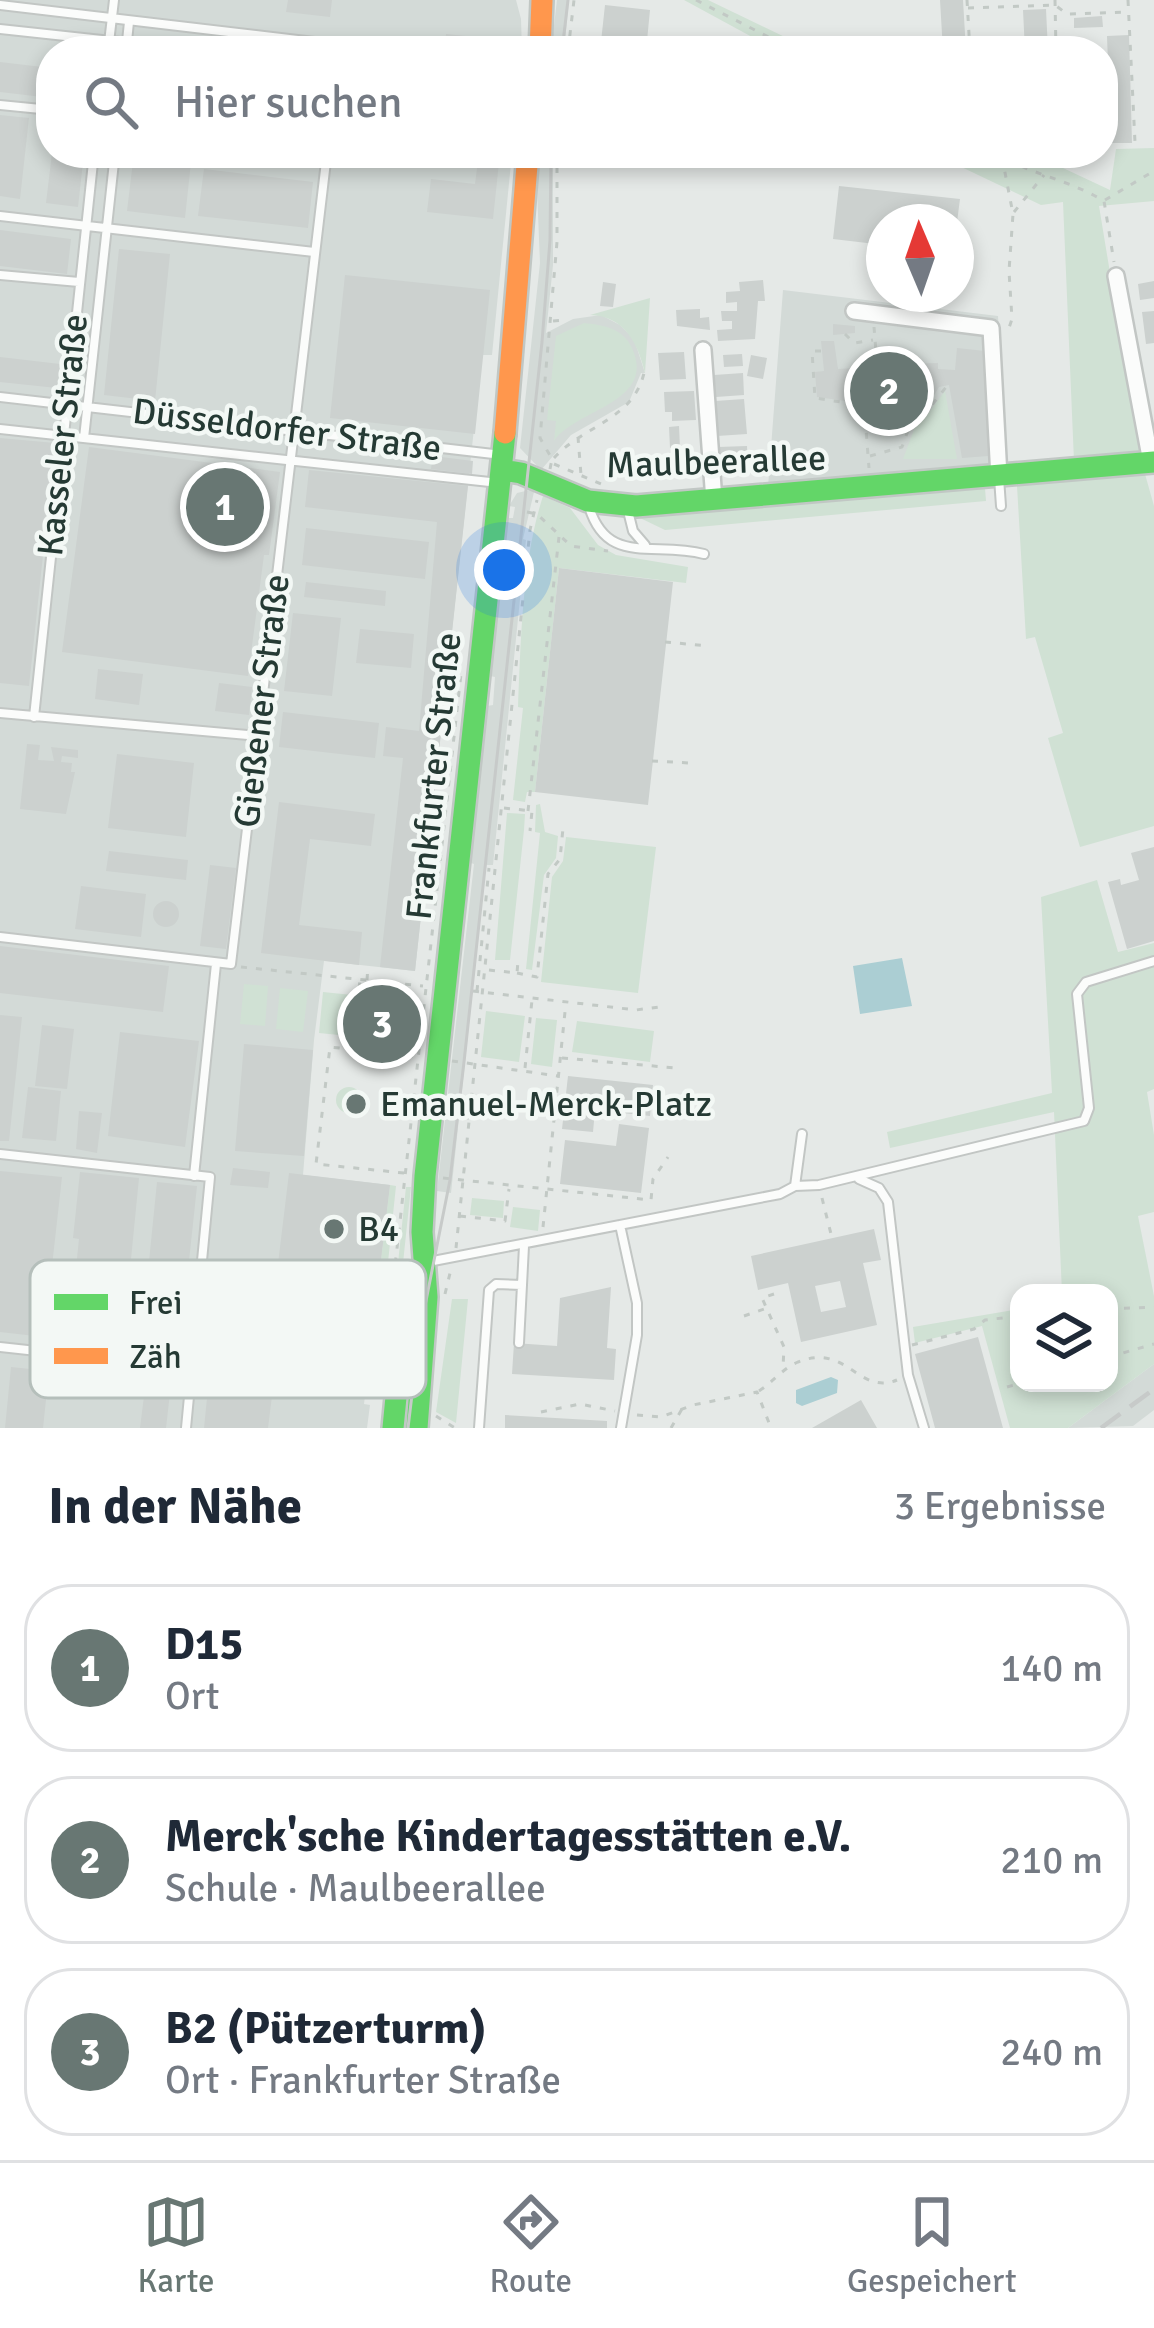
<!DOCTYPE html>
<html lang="de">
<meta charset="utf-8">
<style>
body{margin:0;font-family:Signika,sans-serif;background:#f6f6f7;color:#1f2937}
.controls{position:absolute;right:36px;bottom:36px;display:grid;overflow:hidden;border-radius:24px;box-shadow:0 6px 18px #0003}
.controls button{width:108px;height:108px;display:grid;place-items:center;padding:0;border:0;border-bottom:3px solid #e0e1e3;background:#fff;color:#1f2937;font:60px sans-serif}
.compass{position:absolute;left:866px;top:204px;width:108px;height:108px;border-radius:50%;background:#fff;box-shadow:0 6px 18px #0003;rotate:358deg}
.you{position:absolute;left:504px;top:570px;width:42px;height:42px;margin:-30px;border:9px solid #fff;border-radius:50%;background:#1a73e8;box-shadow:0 0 0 18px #1a73e833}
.badge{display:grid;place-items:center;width:78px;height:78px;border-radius:50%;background:#687773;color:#fff;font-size:39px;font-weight:700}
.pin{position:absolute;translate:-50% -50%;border:6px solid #fff;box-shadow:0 3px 12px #0006}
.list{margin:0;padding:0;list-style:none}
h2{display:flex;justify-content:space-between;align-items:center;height:156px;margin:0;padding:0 48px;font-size:51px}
h2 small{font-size:39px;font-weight:400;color:#747a83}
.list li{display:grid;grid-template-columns:78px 1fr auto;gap:36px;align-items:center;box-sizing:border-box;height:168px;margin:0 24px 24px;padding:0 24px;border:3px solid #e0e1e3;border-radius:48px}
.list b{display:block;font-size:45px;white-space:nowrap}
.list p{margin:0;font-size:39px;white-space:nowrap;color:#747a83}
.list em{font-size:39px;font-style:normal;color:#747a83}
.icon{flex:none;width:66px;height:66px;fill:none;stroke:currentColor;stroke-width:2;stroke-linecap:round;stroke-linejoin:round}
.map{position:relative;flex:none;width:1154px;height:1428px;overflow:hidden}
.search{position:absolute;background:#fff;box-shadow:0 6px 18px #0003;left:36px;right:36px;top:36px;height:132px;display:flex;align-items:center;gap:30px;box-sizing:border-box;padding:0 42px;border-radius:48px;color:#747a83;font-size:45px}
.sheet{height:732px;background:#fff}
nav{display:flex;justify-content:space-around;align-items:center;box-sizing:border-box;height:168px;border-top:3px solid #e0e1e3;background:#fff;font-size:33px;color:#747a83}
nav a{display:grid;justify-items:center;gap:6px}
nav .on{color:#687773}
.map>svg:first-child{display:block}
.built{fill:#d3dad7}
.green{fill:#d0e1d4}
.water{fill:#abced3}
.building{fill:#ccd1cf;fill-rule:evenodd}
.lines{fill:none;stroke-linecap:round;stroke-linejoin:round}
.lane-casing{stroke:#c2c6c4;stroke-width:12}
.street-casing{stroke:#c2c6c4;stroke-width:20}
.fast-casing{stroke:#c1c7c4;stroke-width:26}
.slow-casing{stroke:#c1c7c4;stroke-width:26}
.path{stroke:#c2c9c5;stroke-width:3;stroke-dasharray:6 9;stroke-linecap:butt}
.lane{stroke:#fbfcfb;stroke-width:8}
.street{stroke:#fbfcfb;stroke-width:15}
.fast{stroke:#63d668;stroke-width:21}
.slow{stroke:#ff974d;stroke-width:21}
.tram{stroke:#c7cac9;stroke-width:3}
.rail{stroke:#c7cac9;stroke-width:4.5;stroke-dasharray:24 12;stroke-linecap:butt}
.poi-dot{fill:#687773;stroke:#f3f8f5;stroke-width:4.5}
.labels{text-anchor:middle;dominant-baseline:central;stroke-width:9;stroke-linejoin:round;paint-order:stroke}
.street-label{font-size:36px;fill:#253a34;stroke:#f3f8f5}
.poi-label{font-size:36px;fill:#253a34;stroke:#f3f8f5;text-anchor:start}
.key{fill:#f3f8f5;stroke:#b5bfbb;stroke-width:3}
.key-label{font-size:33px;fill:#253a34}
</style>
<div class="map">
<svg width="1154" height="1428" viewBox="0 0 1154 1428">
<rect width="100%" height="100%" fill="#e5e9e7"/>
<path class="built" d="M0,0h516l5,19 1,32h-471v102h461l-20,202h-10l-67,616 -91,-10 -10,79 -11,135 87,10 -26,219 6,1 -3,23h-367z
M557,0h12l-5,51h-13z
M540,153h13v112l-7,68 27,-14 28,-4 19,10 14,14 11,34h-4l-12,29 -58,33 -30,35 -21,-22 20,-185 -3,-74z
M783,290l215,26 9,149 -239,22z
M530,490l4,2 -11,47 3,1 -33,325h-7l-35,328 -14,-2 37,-327 -6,-2 19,-156 6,-1 2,-28 -5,-1 18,-158h5l2,-11 -6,-1 8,-13z
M1154,1364v46l-21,16 -65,2z"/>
<path class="green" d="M684,0h24l106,51h-36z
M1154,148v53l-55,5 41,249 -66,6 -11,-259 -22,3 -109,-52h99l79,37 6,-41z
M650,298l-5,75c-7,-29 -20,-57 -55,-58z
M584,323c19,2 39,5 48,25 25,55 -57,61 -78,93l2,-20 -9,-1 9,-84z
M945,391l12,68h-54l16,-43h7z
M1145,474l9,32v320l-74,21 -32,-109 15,-5 -28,-96 -9,2 -9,-153z
M985,488l1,13 -321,29 -27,-13z
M543,496l27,12 28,37 18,10 72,12 -2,16 -127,-15 -24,224h-8l-2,10 -12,-2 10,-92 -5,-1c3,-68 4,-146 25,-211z
M540,804l5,28 13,4 -2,22 -12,17 -12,95 -6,-1 14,-136 -5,-1 1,-27z
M507,813l18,1 -1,16 -14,130h-15z
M566,837l90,10 -18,146 -97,-11 11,-105 11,-16z
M1097,880l21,72 36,-9v146l-7,3 7,43v77l-16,4 16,80v68l-86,64h-58l-28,-102 -67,17 -2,-16 106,-18v74h90v-90h-47l-8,-181 -164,36 -3,-16 165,-39 -11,-196z
M244,984l24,2 -3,40 -25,-2z
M280,988l28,3 -5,41 -27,-3z
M323,992l29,3 -3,41 -30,-3z
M486,1011l39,5 -6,46 -38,-5z
M536,1018l21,2 -5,47 -21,-3z
M577,1021l77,10 -4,31 -78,-10z
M336 1100a13 13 0 1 1 26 0a13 13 0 1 1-26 0Z
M390,1185l6,1 -19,181 -9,-1z
M406,1187h5l-19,181h-5z
M472,1198l32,3 -1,17 -33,-3z
M513,1207l27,3 -2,21 -28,-4z
M452,1299h16l-12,124 -20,-11z"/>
<path class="water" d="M902,958l10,48 -52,8 -7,-48z
M831,1377l7,3 -1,13 -35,13 -6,-3v-13z"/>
<path class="building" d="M288,0h44l-2,17 -44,-5z
M940,0h23l3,51h-23z
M605,5l45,5 -4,41h-46z
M1046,9l2,42h-23l-2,-41z
M1102,16l1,11 -29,1v-10z
M446,34l66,7 -1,10h-66z
M1129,35l3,108h-21l-4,-107z
M0,62l51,6v30l-51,-6z
M0,115l29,3 -9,81 -20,-3z
M52,153h32l-6,54 -32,-4z
M134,153h58l-7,65 -58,-7z
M479,153h21l-7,66 -66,-7 4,-33 44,5z
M204,169l109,13 -5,46 -110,-12z
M839,186l121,13 -3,23h-73v23l-51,-6z
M0,230l71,9 -4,35 -67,-8z
M119,249l51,5 -15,147 -51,-6z
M345,275l145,15 -15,144 -145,-16z
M763,280l2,21h-7l-3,38 -37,2 -1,-11 15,-1v-8h-10l-1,-10h16v-9l-11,1v-11l14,-1 -1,-9z
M1154,281v17l-14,2 -2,-16z
M603,282l13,2 -3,23 -13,-1z
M700,309v9l9,-1 1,13 -33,-4 -1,-16z
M1154,311v32l-8,1 -4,-32z
M833,324l22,2v7l-22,2z
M821,341h13l4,28 18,-1v-3l82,-2v6l17,1 2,-22 28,3 3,105 -26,2 -13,-73 -10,2 -15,25 -107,-15 -2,-25 9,-1z
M684,352l2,27 -26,1 -2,-27z
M742,354l1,12 -19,1 -1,-12z
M751,355l16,3 -4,21 -16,-3z
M0,357l60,7 -3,24 -57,-6z
M743,373l1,22 -28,2 -2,-22z
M694,391l2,29 -24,1v-9h-7l-1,-20z
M744,399l3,35 -30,2 -2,-35z
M679,426l1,22h-10l-1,-21z
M0,438l55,5 -26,243 -29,-3z
M747,446l1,25 -29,1 -1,-25z
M89,447l191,25 -11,83h-5l-16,121 -186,-24z
M697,452l1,23 -50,4 -1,-19z
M433,456l40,5 -1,13 -41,-5z
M309,470l159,16 -53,485 -35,-4 23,-209 -20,-2 3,-29 33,4 18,-209 -132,-15z
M306,528l123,14 -4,37 -123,-14z
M559,568l114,14 -25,223 -113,-13z
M306,582l80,9 -1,15 -81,-9z
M293,613l48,5 -9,78 -48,-5z
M360,629l54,5 -3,34 -55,-5z
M98,669l45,5 -4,31 -44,-6z
M219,683l33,4 -3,28 -34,-4z
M283,712l96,11 -4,35 -96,-11z
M27,744l13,1 -2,15 16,1 -3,-14 27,3v8l-16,-2 -1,6 11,1 -1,9h4l-9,42 -46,-5z
M117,754l77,9 -8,74 -78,-9z
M279,802l96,12 -4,32 -61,-7 -11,86 63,7 -3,33 -98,-12z
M1154,847v94l-27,8 -19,-67 12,-3 1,6 18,-5 -8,-27z
M109,851l79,9 -2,20 -80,-9z
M210,865l26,3 -10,81 -26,-3z
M81,886l65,8 -5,43 -66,-8z
M153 914a13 13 0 1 1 26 0a13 13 0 1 1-26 0Z
M0,946l169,20 -6,46 -163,-19z
M369,998l31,4 -5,47 -32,-4z
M0,1015l22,2 -13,124h-9z
M42,1025l32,4 -7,60 -32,-3z
M120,1032l79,9 -14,106 -77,-11z
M244,1044l69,6 -9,106 -69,-5z
M568,1076l85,9 -3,31 -55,-6 -2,22 -31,-3z
M28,1087l33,4 -5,50 -34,-3z
M79,1111l23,2 -5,40 -21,-4z
M619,1124l30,4 -8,65 -81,-9 5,-44 51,6z
M233,1168l37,4 -2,16 -38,-3z
M0,1171l62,6 -18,160 -44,-5z
M80,1172l59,6 -16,162 -54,-5 10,-96 -6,-1z
M289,1173l101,12 -12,99 -101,-12z
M157,1182l40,4 -18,169 -39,-4z
M874,1229l7,31 -18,3 14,62 -76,17 -13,-59 -30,7 -7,-34zM840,1281l6,26 -25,5 -6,-26z
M611,1287l-4,61 9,1 -2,31 -102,-6 2,-31 43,3 3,-48z
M978,1337l25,91h-68l-20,-74z
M11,1367l38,4 -6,57h-38z
M146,1380l25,4 -5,44h-26z
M208,1388l64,8 -4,32h-64z
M861,1400l16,28h-65z
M505,1415l102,6v7h-102z"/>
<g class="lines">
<g class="lane-casing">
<path id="lane" d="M0,5l340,40 -1,6
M0,29l204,22
M108,51l6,-51
M126,51l3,-29
M0,105l51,5
M0,216l314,36
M0,275l79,7
M0,397l502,58
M0,429l499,54
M84,438l31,-285
M999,478l2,28
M588,503c17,64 64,38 116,51
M628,511l5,20 12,14
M0,713l258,23
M34,717l60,-564
M0,937l231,27 96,-811
M0,1154l210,23 -24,251
M194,1176l22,-212
M859,1179l20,9 9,14 20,173 16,53
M795,1186l7,-52
M620,1225l17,78v32l-16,93
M428,1262l352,-68 15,-8 24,-1 265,-64 5,-13 -12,-114 9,-12 68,-21
M519,1343l3,-58
M0,1347l192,21
M479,1428l10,-138 7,-6 26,1 2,-39"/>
</g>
<g class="street-casing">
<path id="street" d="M1116,276l35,186
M854,311l137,17 8,149
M703,350l11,151"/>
</g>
<g class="fast-casing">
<path id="fast" d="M502,470l19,3 67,28 48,5 518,-44
M393,1428l6,-62 19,-79
M417,1428l10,-131 -5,-65 3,-56 80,-743"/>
</g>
<g class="slow-casing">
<path id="slow" d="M540,51l2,-51
M505,433l23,-280"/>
</g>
<path class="path" d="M696,0l100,51
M967,0l3,51
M1055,0l1,51
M1128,0l7,142
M968,8l87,-3 12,9 62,-2
M568,51l6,-51
M995,153c34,21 75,27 109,48l10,61
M1002,157l11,57 -4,57 3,48 -5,15
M1105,200l49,-29
M1014,212l30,-37
M553,321l11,-1
M874,327l3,37
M845,334l9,9 19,-3
M821,351h-9l3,47 109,17 23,-29
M864,403l5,65
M578,437l3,38
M870,456l32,-9 12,-33
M554,458c30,-33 79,-38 90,-85
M554,464l47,20
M550,469l2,-10 -12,-21 17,-196v-89
M527,512l10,2 34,32 37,5
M665,642l44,4
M652,761l38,2
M504,808l28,3 -2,20
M528,811l31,-274
M241,967l182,19
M489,970l28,3 1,-12
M517,973l20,4 11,-103 12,-15 3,-31
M367,980l1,-14
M473,991l163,19 23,-3
M477,991l12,-123
M352,1048l8,-68
M562,1058l114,10
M452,1061l106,15
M525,1068l7,-68
M448,1116l21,2
M404,1173l-88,-9 14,-117 83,9
M443,1178l208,22 2,-21 15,-22
M822,1198l10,40
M460,1216l45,5 4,-32
M543,1227l23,-225
M456,1248l74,-718 7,-30
M445,1294l6,-25
M774,1294l-12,4 22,49 -1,21
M1109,1309l45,-2
M744,1316l20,-7
M387,1338l74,-664
M912,1345l62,-16 11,-9 34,-4
M1109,1357l45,-13
M1007,1387l14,-4
M759,1391c14,-9 23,-22 39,-29 49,-20 60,34 99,18
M541,1412l39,-8 35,7
M637,1415l24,2 32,-12 64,-13 14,36
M436,1416l19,12
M671,1428l11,-19"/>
<use href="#lane" class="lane"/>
<use href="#street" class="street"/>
<use href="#fast" class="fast"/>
<use href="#slow" class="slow"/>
<path class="tram" d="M562,51l6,-51
M408,1428l11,-92 31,-156 14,-118 78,-720 8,-102 1,-87"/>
<path class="rail" d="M1101,1428l53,-39"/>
</g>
<g class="poi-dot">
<circle cx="356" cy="1104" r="12"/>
<circle cx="334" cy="1229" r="12"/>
</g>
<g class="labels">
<g class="street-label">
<text transform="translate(287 430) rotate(7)">Düsseldorfer Straße</text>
<text transform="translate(63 435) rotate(-84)">Kasseler Straße</text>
<text transform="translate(716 462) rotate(-2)">Maulbeerallee</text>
<text transform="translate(262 701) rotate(-83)">Gießener Straße</text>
<text transform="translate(434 776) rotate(-84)">Frankfurter Straße</text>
</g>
<g class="poi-label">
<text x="380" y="1104">Emanuel-Merck-Platz</text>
<text x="358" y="1229">B4</text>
</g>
</g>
<rect x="30" y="1260" width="396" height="138" rx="18" class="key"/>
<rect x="54" y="1294" width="54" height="16" fill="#63d668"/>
<rect x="54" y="1348" width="54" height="16" fill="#ff974d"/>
<g class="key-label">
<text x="129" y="1314">Frei</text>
<text x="129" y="1368">Zäh</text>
</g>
</svg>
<div class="controls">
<button><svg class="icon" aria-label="layers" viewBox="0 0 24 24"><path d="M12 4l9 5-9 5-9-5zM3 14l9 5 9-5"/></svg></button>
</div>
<svg class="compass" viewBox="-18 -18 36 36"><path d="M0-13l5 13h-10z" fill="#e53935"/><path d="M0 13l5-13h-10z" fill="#747a83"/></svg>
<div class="you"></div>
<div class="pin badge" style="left:225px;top:507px">1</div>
<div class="pin badge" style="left:889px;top:391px">2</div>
<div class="pin badge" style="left:382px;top:1024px">3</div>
<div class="search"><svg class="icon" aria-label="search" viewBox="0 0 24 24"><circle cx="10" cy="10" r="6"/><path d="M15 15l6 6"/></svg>Hier suchen</div>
</div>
<section class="sheet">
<h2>In der Nähe<small>3 Ergebnisse</small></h2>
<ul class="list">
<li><span class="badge">1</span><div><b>D15</b><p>Ort</p></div><em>140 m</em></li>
<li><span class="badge">2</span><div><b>Merck'sche Kindertagesstätten e.V.</b><p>Schule · Maulbeerallee</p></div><em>210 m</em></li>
<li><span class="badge">3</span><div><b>B2 (Pützerturm)</b><p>Ort · Frankfurter Straße</p></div><em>240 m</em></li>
</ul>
</section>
<nav>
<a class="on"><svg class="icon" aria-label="map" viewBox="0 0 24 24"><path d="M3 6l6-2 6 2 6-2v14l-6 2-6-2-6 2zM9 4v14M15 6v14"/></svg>Karte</a>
<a><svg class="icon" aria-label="directions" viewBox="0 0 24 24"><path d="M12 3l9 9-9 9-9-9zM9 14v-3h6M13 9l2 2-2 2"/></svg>Route</a>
<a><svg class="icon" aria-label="saved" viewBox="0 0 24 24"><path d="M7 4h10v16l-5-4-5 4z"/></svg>Gespeichert</a>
</nav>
